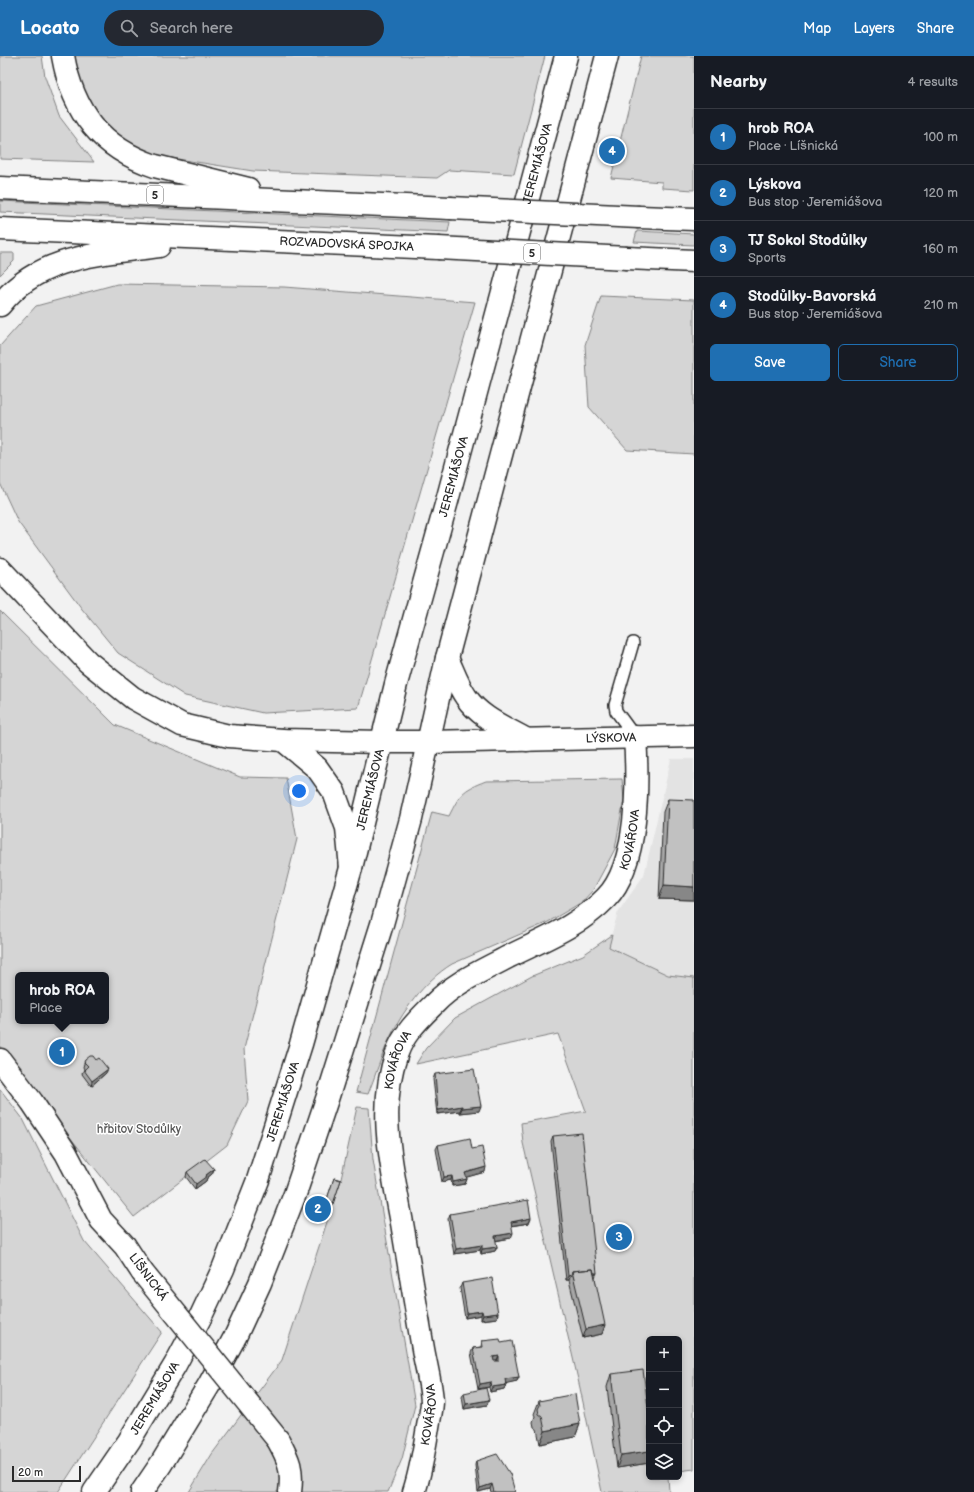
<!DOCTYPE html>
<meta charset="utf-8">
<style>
body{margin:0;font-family:"Balsamiq Sans",sans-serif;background:#242831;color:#f1f3f6}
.controls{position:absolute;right:12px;bottom:12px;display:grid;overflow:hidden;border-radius:6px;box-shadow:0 2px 6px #0003}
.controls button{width:36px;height:36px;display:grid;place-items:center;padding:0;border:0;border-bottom:1px solid #363941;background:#171b24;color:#f1f3f6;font:20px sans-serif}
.scale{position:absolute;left:12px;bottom:10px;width:69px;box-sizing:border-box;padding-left:4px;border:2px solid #2b2b2b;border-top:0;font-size:11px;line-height:14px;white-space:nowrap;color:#2b2b2b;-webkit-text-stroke:3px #fff;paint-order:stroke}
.you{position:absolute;left:299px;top:735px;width:14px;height:14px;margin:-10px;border:3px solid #fff;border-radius:50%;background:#1a73e8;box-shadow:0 0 0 6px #1a73e833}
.badge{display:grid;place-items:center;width:26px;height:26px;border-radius:50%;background:#1f6fb2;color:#fff;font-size:13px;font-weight:700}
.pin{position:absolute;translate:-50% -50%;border:2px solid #fff;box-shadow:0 1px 4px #0006}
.popup{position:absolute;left:15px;top:916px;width:94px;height:52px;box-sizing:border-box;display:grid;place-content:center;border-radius:6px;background:#171b24;filter:drop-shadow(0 1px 3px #0005);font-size:13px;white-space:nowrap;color:#9ea1a6}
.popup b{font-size:15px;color:#f1f3f6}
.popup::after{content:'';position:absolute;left:50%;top:100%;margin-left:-8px;border:8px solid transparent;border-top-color:#171b24}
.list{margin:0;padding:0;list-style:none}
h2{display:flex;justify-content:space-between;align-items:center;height:52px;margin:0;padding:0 16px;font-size:17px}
h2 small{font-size:13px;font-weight:400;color:#9ea1a6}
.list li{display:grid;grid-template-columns:26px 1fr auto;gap:12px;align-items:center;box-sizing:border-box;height:56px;padding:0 16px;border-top:1px solid #363941}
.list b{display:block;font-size:15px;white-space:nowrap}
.list p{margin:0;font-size:13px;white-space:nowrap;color:#9ea1a6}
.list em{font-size:13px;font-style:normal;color:#9ea1a6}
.actions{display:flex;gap:8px;padding:12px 16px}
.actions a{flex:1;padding:9px 0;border:1px solid #1f6fb2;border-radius:6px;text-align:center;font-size:14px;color:#1f6fb2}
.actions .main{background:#1f6fb2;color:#fff}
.icon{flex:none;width:22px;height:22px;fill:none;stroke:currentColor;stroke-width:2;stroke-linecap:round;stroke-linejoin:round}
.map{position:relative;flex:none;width:694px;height:1436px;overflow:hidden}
header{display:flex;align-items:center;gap:24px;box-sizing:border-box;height:56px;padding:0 20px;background:#1f6fb2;color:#fff}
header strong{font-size:19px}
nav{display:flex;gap:22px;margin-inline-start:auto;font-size:14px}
.search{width:280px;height:36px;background:#242831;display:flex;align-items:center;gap:10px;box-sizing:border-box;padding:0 14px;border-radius:22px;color:#9ea1a6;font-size:15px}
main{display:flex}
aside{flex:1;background:#171b24}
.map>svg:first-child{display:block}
.built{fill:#e3e3e3}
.green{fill:#d5d5d5;stroke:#808080;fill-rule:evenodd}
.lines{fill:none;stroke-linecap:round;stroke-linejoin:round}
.service-casing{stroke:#2b2b2b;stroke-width:14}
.minor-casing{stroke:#2b2b2b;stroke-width:25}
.secondary-casing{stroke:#2b2b2b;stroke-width:25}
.trunk-casing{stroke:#2b2b2b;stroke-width:25}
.service{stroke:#fff;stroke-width:11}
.minor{stroke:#fff;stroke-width:22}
.secondary{stroke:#fff;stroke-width:22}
.trunk{stroke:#fff;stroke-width:22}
.minor-bridge-casing{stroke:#2b2b2b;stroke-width:25;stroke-linecap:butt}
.trunk-bridge-casing{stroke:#2b2b2b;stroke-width:25;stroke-linecap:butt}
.minor-bridge{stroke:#fff;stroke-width:22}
.trunk-bridge{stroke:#fff;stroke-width:22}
.wall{fill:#a6a6a6;stroke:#2b2b2b}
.shaded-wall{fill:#878787;stroke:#2b2b2b}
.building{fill:#c1c1c1;stroke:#2b2b2b;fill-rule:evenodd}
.labels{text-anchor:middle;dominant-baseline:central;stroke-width:3;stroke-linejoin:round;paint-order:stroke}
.shield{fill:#fff;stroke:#6b6b6b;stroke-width:1}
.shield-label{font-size:11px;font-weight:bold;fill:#2b2b2b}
.street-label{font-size:12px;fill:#2b2b2b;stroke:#fff}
.park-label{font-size:12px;fill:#565656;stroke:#fff}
</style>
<header>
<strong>Locato</strong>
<div class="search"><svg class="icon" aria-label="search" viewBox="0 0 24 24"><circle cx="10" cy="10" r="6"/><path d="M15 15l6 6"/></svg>Search here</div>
<nav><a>Map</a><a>Layers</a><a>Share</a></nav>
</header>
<main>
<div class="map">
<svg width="694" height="1436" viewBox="0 0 694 1436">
<rect width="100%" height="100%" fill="#f2f2f2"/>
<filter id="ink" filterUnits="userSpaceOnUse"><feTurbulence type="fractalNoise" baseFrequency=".025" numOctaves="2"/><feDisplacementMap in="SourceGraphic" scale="8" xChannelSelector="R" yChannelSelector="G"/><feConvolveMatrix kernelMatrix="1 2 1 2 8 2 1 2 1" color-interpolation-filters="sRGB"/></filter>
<g filter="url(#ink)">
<path class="built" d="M671,703h23v219l-26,-3 -60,-28 10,-35 26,-37z"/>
<path class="green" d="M0,0h42l3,21 14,39 35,46 -94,-3z
M74,0h471l-31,118 -65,-4 -12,8 -184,-7 -88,-14 -25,-7 -22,-12 -18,-18 -13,-23 -12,-34z
M641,0h53v134l-32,-2v-6l-51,-4z
M0,145l450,21 -2,10 -448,-20z
M637,175l57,3v11l-60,-3z
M0,197h14v8l-14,14z
M117,228l167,3 191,15 -117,406 -95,5 -78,-17 -67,-43 -36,-44 -64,-87 -18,-39v-137l36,-40z
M601,240l93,4v154l-67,-4 -38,-43 -4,-62z
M0,555l115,114 125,52 46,1 11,61 -53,210 4,52 -21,44 -93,72 -134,-167zM18,919h88v46h-88z
M622,723l2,20 -9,50 -22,41 -11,12 -34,20 -96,42c-28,17 -51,49 -64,78 -8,17 -13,35 -20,52l-12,-2 76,-280 17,4c11,-22 13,-26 37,-35z
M612,879l-3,12 59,28 26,3v491l-15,2v-132h-30v138h19l1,15h-67l-22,-104 -57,-245 -2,-20 65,-12 -28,-77 -142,30 10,-16 29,-30 77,-42 51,-21z
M0,1033l23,30 61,122 78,91 -104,160h-58z
M357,1051l12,1 4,52 42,245 -13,54 -14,33h-199l23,-38 70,-94 59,-181z"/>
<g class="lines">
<g class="service-casing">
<path id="service" d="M633,587l-18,62 1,6 19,26"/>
</g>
<g class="minor-casing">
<g id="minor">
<path d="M447,602c6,13 11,28 19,39 14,21 40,31 61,43"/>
<path id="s1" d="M429,686l265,-6"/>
<path d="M0,1004l32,42 34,51 35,67 24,26 17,26"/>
<path d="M278,1384c11,20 15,29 12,52"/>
<path id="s2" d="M414,1436c7,-21 10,-42 14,-65 1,-8 4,-17 4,-26 -1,-17 -6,-35 -9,-52 -7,-42 -14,-84 -21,-126 -10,-55 -25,-116 -5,-170 6,-19 23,-35 37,-49 21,-22 48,-33 74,-47 34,-17 71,-31 98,-59 33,-33 32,-117 29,-161"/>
</g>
</g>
<g class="secondary-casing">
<g id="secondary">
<path d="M382,686h47"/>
<path id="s3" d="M94,1436l35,-51 46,-76 25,-47 23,-49 35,-89 43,-136 50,-176 45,-184 51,-183 119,-445"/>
<path d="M142,1436l19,-28 48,-79 27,-50 24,-52 35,-89 33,-98 54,-172 29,-105 36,-161 160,-602"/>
</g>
</g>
<g class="trunk-casing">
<g id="trunk">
<path d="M63,0c10,56 38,92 92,110l93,23"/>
<path d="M0,132l450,20"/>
<path d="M639,161l55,2"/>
<path id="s4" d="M0,173l438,19"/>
<path d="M627,202l67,3"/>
<path d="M0,249c39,-50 101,-51 159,-59"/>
<path d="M0,513l88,93 45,36 49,27 47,11 54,4 99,2"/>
<path d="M283,684l34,28 17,24 13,36 4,40"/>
</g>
</g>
<use href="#service" class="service"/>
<use href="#minor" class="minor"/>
<use href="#secondary" class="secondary"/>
<use href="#trunk" class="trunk"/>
<g class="minor-bridge-casing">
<path id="minor-bridge" d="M142,1216l136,168"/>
</g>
<g class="trunk-bridge-casing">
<path id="trunk-bridge" d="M450,152l189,9
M438,192l189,10"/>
</g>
<use href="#minor-bridge" class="minor-bridge"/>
<use href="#trunk-bridge" class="trunk-bridge"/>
</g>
<path class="wall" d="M668,743l26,101 -35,-1 4,-87z
M85,1004l21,13 -15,13 -9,-12 2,-5 -1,-2z
M435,1018l44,37 -19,2v-2l-23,3 -4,-35z
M553,1080l42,141 7,57 -19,4 -14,-58h-3l-15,-139z
M438,1089l34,4 13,23 -19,5 1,2 -2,5 -13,2 -1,-6 -9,2 -6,-33z
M214,1113l-2,5 -5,4 -1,3 -11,8 -9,-12 1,-5z
M334,1122l7,2 -12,34 -6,-2z
M450,1158l79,9 -18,3v12l-16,3 2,6 -2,4 -14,3 -1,-4 -26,4 -6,-35z
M462,1227l36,30 -1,5 -16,2v-5l-16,3 -5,-30z
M482,1285l19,2 18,34 -2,4 -11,2v2l-2,4 -14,3 -1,-5 -11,2 -7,-36 2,-5 8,-1z
M611,1318l38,41v48l-32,5 -10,-81z
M464,1337l23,12 -23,4 -2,-12z
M539,1345l41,23 -5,13 -35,7 -3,-15 -3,-2 -1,-5 2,-6 -1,-2z
M476,1405l39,31h-24l-1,-3 -12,3 -3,-27z"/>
<path class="shaded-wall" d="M664,829l30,2v13l-35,-1z
M108,1013l-2,4 -15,13 1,-5z
M462,1050l-2,5 -23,3 1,-4z
M481,1050l-2,5 -19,2 2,-5z
M486,1111l-1,5 -21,6 1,-5z
M214,1113l-2,5 -5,4 -1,3 -11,8 1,-5 10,-9z
M452,1120l-1,4 -9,2 2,-5z
M467,1123l-2,5 -13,2 1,-4z
M531,1162l-2,5 -20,3 2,-4z
M513,1177l-2,5 -18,3 2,-5z
M482,1189l-2,5 -26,4 2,-5z
M497,1191l-2,4 -14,3 1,-5z
M597,1217l-2,4 -21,2 -1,-4z
M571,1219l-2,5h-3l2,-4z
M482,1255l-1,4 -16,3 2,-5z
M498,1257l-1,5 -16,2 2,-5z
M605,1269l-3,9 -19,4 3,-9z
M499,1300l-2,5 -6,1 2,-5z
M519,1321l-2,4 -13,3 1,-5z
M491,1326l-2,5 -11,2 2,-5z
M506,1329l-2,4 -14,3 2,-5z
M489,1344l-2,5 -23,4 2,-5z
M580,1368l-5,13 -35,7 5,-13z
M649,1395v12l-32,5 4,-13z
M492,1428l-2,5 -12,3 2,-4z"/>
<path class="building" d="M668,743l26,1v87l-30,-2z
M90,1000h3l3,4 3,-2 9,11 -16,12 -8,-11 4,-4 -4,-4 1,-2z
M474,1013l7,37 -19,2v-2l-24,4 -3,-36z
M582,1077l15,140h-3l-1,-4 -21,2 -1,4 -3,1 -15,-140z
M470,1082l2,11 10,-2 4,20 -21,6 2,6 -14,3 -1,-6 -8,1 -6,-32z
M205,1103l9,10 -8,6 1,1 -11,8 -9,-12z
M334,1122l7,2 -10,30 -7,-2z
M528,1144l3,18 -20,4 2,11 -18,3 2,11 -15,2v-4l-26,4 -6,-35z
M593,1213l12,56 -19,4 -14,-58z
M492,1222l6,35 -15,2 -1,-4 -15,2 -5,-30z
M500,1283l1,4 11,-2 7,36 -14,2 1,6 -14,2 -1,-5 -11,2 -7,-36 10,-1 -1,-6zM499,1300v5h-5l-1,-4z
M643,1314l6,45v36l-28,4 -10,-81z
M486,1332l3,12 -23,4 -2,-11z
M575,1338l5,30 -35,7 -3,-15 -3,-2 -1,-5 2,-4 -1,-4z
M497,1398l13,20 5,18h-21l-2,-8 -12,4 -4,-27z"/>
</g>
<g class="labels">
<g class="shield">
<rect x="147" y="130" width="16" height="18" rx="3"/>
<rect x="524" y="188" width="16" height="18" rx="3"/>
</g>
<g class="shield-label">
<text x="155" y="139">5</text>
<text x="532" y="197">5</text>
</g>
<g class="street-label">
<text stroke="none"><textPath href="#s3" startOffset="1408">JEREMIÁŠOVA</textPath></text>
<text stroke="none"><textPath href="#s4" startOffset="347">ROZVADOVSKÁ SPOJKA</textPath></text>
<text stroke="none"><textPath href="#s3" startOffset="1084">JEREMIÁŠOVA</textPath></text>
<text stroke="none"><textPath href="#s1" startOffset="182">LÝSKOVA</textPath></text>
<text stroke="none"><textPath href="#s3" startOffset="760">JEREMIÁŠOVA</textPath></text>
<text stroke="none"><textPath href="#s2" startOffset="775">KOVÁŘOVA</textPath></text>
<text stroke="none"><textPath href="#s2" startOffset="439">KOVÁŘOVA</textPath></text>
<text stroke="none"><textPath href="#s3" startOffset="436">JEREMIÁŠOVA</textPath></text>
<text transform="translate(148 1221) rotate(53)">LÍŠNICKÁ</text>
<text stroke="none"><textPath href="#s3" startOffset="112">JEREMIÁŠOVA</textPath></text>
<text stroke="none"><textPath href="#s2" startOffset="79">KOVÁŘOVA</textPath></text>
</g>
<g class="park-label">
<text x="139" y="1073">hřbitov Stodůlky</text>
</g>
</g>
</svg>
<div class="controls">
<button>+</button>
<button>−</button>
<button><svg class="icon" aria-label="locate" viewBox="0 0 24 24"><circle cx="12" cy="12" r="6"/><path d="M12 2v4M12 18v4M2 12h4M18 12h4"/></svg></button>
<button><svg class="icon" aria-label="layers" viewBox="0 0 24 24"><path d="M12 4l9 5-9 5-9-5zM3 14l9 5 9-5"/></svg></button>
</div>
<div class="scale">20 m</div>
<div class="you"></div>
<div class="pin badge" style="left:62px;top:996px">1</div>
<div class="popup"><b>hrob ROA</b>Place</div>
<div class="pin badge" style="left:318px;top:1153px">2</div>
<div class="pin badge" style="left:619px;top:1181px">3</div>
<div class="pin badge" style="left:612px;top:95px">4</div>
</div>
<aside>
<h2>Nearby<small>4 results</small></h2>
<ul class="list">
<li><span class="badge">1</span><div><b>hrob ROA</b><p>Place · Líšnická</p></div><em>100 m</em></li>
<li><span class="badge">2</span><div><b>Lýskova</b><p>Bus stop · Jeremiášova</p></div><em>120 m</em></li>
<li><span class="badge">3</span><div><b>TJ Sokol Stodůlky</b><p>Sports</p></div><em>160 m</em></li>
<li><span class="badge">4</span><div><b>Stodůlky-Bavorská</b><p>Bus stop · Jeremiášova</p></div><em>210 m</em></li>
</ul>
<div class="actions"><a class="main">Save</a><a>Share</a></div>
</aside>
</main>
